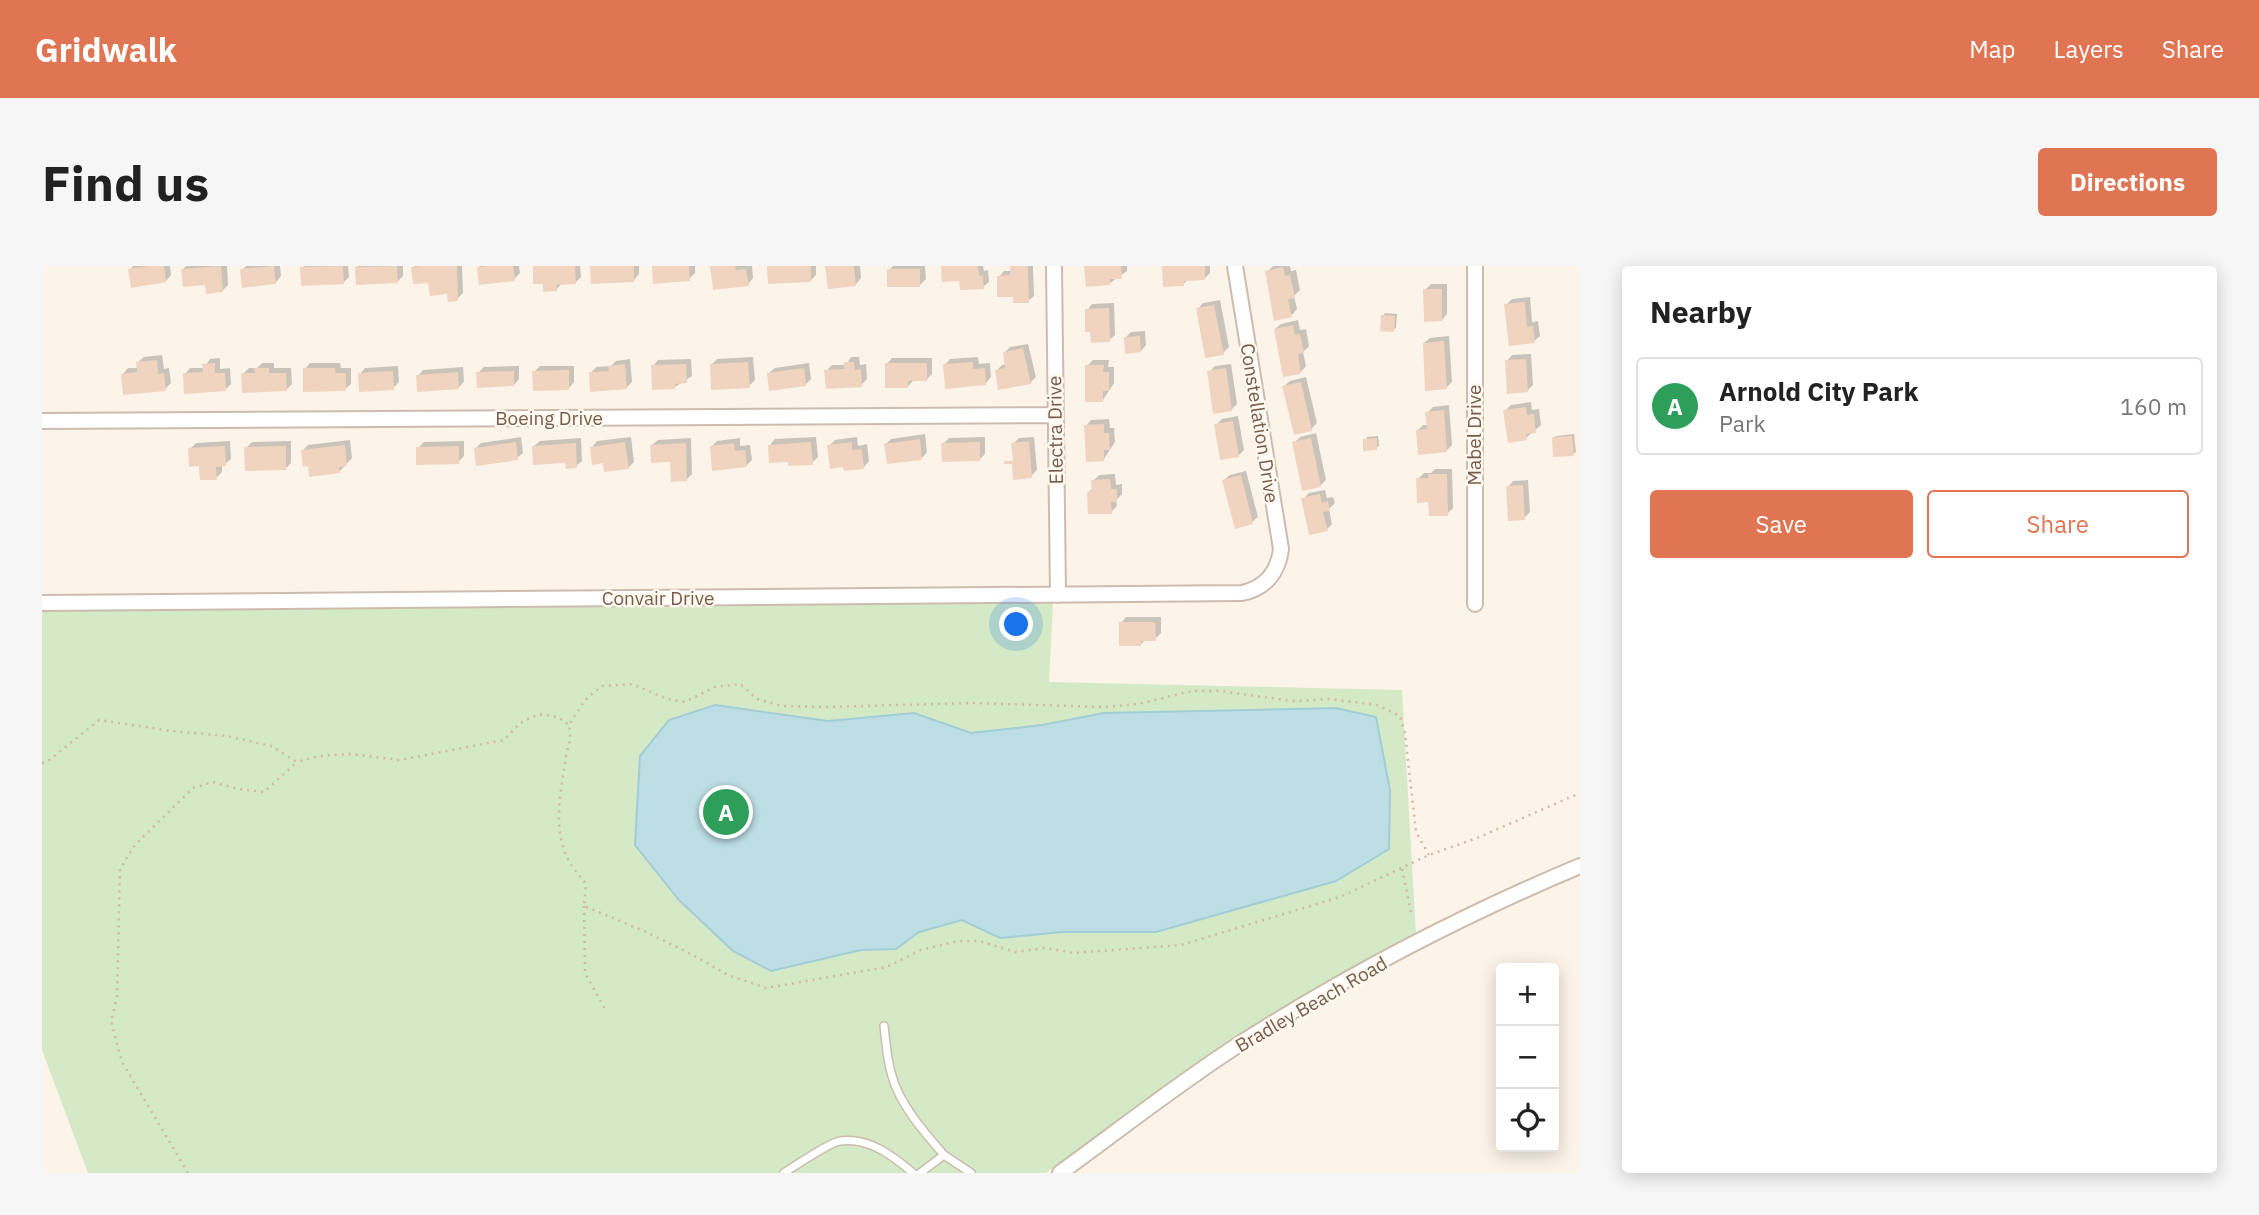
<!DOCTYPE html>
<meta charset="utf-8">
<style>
body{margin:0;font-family:"IBM Plex Sans",sans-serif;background:#f6f6f6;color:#222}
.controls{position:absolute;right:21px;bottom:21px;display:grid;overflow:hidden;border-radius:7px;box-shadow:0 4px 18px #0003}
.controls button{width:63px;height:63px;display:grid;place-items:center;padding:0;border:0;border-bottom:2px solid #e0e0e0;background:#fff;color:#222;font:35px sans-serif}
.you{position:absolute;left:975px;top:359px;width:24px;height:24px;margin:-18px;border:5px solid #fff;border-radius:50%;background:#1a73e8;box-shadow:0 0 0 10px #1a73e833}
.badge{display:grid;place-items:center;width:46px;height:46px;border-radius:50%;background:#e07553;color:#fff;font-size:23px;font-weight:700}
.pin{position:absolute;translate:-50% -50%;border:4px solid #fff;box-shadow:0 2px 7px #0006}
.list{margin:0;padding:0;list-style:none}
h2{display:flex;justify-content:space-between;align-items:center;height:91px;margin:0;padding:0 28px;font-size:30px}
h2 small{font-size:23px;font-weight:400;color:#767676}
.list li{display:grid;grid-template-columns:46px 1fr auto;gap:21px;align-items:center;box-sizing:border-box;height:98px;margin:0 14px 14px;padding:0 14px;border:2px solid #e0e0e0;border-radius:7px}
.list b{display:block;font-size:26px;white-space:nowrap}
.list p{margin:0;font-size:23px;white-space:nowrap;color:#767676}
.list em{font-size:23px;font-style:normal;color:#767676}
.actions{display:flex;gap:14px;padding:21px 28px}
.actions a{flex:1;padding:16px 0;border:2px solid #e07553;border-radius:7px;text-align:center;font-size:24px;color:#e07553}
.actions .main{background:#e07553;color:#fff}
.icon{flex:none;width:38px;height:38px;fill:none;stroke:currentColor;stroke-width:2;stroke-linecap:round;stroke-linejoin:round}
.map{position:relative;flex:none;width:1538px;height:907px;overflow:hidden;border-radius:7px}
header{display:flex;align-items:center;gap:42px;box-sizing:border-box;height:98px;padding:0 35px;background:#e07553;color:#fff}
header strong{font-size:33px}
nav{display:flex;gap:38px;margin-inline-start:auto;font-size:24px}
.intro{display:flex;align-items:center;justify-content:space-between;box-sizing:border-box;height:168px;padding:0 42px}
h1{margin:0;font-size:49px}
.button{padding:18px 32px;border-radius:7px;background:#e07553;color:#fff;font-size:24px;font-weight:700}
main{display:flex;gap:42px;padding:0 42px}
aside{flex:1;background:#fff;border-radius:7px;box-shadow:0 4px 18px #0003}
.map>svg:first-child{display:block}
.green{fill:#d4e9c6}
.water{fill:#bddee5;stroke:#a3cdd6;stroke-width:2}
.shadow{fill:#0003}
.building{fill:#f0d4c0}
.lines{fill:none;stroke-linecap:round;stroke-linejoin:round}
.lane-casing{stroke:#cdbcae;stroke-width:10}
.street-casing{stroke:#cdbcae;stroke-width:18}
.path{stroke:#d5b8a3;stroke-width:2.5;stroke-dasharray:2 5;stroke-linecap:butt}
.lane{stroke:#fff;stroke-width:7}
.street{stroke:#fff;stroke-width:14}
.labels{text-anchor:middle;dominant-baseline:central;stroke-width:5;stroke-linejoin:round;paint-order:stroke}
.street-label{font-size:19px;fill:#755c4d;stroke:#fef8ee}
</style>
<header>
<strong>Gridwalk</strong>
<nav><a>Map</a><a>Layers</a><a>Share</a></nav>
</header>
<div class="intro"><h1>Find us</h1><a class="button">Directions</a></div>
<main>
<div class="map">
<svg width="1538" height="907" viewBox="0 0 1538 907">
<rect width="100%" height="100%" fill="#fcf4e8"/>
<path class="green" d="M1011,336l-4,80 353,8 14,245 -98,53 -83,51 -189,134h-958l-46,-123v-441z"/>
<path class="water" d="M673,439l113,16 86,-8 57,20 71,-8 62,-12 232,-5 40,9 14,73 -1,59 -53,32 -180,51h-94l-62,6 -38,-18 -43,12 -23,17 -35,1 -90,21 -38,-20 -54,-51 -44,-55 5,-89 29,-36z"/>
<path class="shadow" d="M91,0h37l1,9 -5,6 -36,-11z
M144,0h41l1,19 -6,6 -39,-22z
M204,0h34l1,10 -5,6 -34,-12z
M261,0h45l1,11 -6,6z
M316,0h45v10l-6,6 -40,-15z
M373,0h47l1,27 -6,6 -27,-18 -17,-13z
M438,0h39l1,7 -6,6 -36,-11z
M492,0h46l1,11 -6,6h-13l-6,7 -11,-8z
M550,0h47v8l-5,6z
M612,0h41v7l-6,6z
M670,0h40l1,12 -5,6z
M727,0h47v9l-5,5z
M785,0h33l1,12 -5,6z
M851,0h32l1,13 -6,6 -31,-15z
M901,0h40l1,5 4,-1 1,12 -6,5 -22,-7z
M969,0h22l1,30 -6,5 -13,-6 -16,-18 5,-6h8z
M1044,0h41v5l-17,12z
M1122,0h46v7l-6,6h-15l-6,5z
M1231,0h17l1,5 5,-1 4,20 -6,6 3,13 -5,6 -25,-43z
M1389,18h16v30l-5,6 -17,-30z
M1488,31l2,25 6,-1 2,15 -6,5 -28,-36 6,-6z
M1178,34l9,47 -6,6 -25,-44 5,-6z
M1072,37l1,32 -6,5 -22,-30 5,-6z
M1343,47l12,1 -1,14 -3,2 -10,-14z
M1256,54l2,10 6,-1 3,17 -6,6 3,14 -5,6 -26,-43 6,-5z
M1103,65l1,14 -5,6 -16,-13 6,-6z
M1407,70l3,46 -5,5 -23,-44 6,-5z
M986,78l8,33 -6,6 -34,-12 6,-6 5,-1 -2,-12 5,-5z
M1489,88l2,31 -6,6 -20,-30 5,-6z
M120,89l2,14 5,-1 2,15 -6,6 -42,-15 5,-6h10v-6l6,-5z
M711,91l2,23 -6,6 -38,-21 6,-6z
M809,91h8l1,8 6,-1 1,15 -6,6 -35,-14 6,-6h14z
M936,91l1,7 11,-1 1,14 -5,6 -41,-18 5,-6z
M178,92v11l10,-1 1,16 -6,6 -40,-16 5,-6h14l6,-9z
M850,92h40v16l-5,5 -13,1 -6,6 -21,-22z
M588,93l2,23 -6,6 -35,-15 5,-6 15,-1 5,-5z
M649,93l1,17 -17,11 -22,-21 5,-6z
M1051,94h16l-1,7h6v16l-11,17 -16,-34z
M220,97h12v5h17l1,16 -6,6 -43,-16 6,-6h8z
M268,97h30l1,5h10v16l-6,5 -40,-20z
M767,97l2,16 -6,6 -36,-12 6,-5z
M1189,98l6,40 -6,6 -22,-38 6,-6z
M356,100l1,16 -6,6 -33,-14 5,-6z
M477,100v13l-5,6 -36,-12 6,-6z
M498,100h34v16l-5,6 -35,-16z
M421,101l1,15 -5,5 -41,-11 5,-6z
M1264,111l11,46 -6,6 -27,-43 6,-5z
M1489,136l1,8 7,-1 2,16 -15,13 -21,-27 6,-6z
M1407,139l3,40 -5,5 -30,-19 6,-6h5l-1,-12 6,-6z
M1196,150l6,34 -6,6 -22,-31 6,-6z
M1067,153l1,9h4l1,14 -11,17 -18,-33 5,-6z
M1274,167l10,47 -6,6 -26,-43 6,-6z
M883,168l2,18 -5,6 -36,-14 5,-5z
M1532,168l2,18 -3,2 -20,-16 3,-2z
M1336,170l1,10 -3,2 -11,-8 2,-3z
M479,171l2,16 -6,5 -42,-9 6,-6z
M589,171l3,25 -5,5 -25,-6 -12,-14 5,-6z
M774,171l2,20 -6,6 -22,-3 -20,-15 5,-6z
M815,171l1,9 9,-2 2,17 -5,6 -35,-21 6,-6z
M943,171v17l-5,5 -37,-15 6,-6z
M992,171l3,33 -6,6 -18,-32 6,-6z
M539,172l1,23 -6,5 -42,-20 6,-5z
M649,172l1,36 -6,6 -14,-19 -20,-16 6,-5z
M698,172v8l10,-1 2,15 -6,6 -34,-20 5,-5z
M308,174l2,18 -13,14 -30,-8 -6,-14 5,-5z
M188,175l1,18 -6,5 -3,1v7l-6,6 -15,-13 -11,-16 6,-6z
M249,175v22l-6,6 -39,-21 6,-6z
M422,175v15l-6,6 -40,-14 6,-6z
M1393,203h17l1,39 -6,6 -17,-13 -12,-22 6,-6h7z
M1204,205l12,46 -6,5 -28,-42 6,-5z
M1073,208l1,11 6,-1v10l-6,6 1,6 -6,6 -22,-20 4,-4v-7l6,-6z
M1486,214l2,32 -6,6 -16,-31 5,-6z
M1283,224l2,8 6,-1 2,6 -6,6 3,15 -5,5 -24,-30 6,-6z
M1084,351h35v16l-6,6h-9l-5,5 -20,-21z"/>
<path class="building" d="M106,0h16l2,16 -35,6 -3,-19z
M179,0l2,26 -17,2 -1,-9 -22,2 -2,-18z
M232,0l2,18 -34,4 -2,-19z
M301,0l1,18 -43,2 -1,-19z
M355,0l1,17 -42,2 -1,-18z
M380,0h35l1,35 -10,1 -1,-8 -17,2 -2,-13 -15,1 -2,-17z
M446,0h25l2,15 -36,4 -2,-18z
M491,0h42l1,18 -19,1v6l-14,1v-8h-10z
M548,0h44v16l-43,2z
M610,0h37l1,15 -37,3z
M668,0h25l1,4 10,-1 3,17 -36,4z
M725,0h44v16l-43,2z
M783,0h29l2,20 -28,3z
M899,0h37l1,10 4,-1 1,14 -24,1 -1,-9 -17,1z
M968,0h18l1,37h-16v-6h-16v-21l13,-1z
M1042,0h37l1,13h-12v6l-24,2z
M1120,0h43v14l-21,1v5l-21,1z
M1241,1l2,9 5,-1 5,23 -7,1 4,18 -18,4 -9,-50z
M845,3h33v18h-33z
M1381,23h19v32l-18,1z
M1483,36l2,25 6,-1 2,17 -26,3 -5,-42z
M1172,39l10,50 -19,3 -9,-50z
M1067,42l1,34 -19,1 -1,-11h-5v-23z
M1339,49l14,1 -1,16 -14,-1z
M1251,59l2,10 5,-1 4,19 -6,1 3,20 -18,3 -9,-48z
M1098,70l1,16 -16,2 -1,-17z
M1402,75l3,48 -22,2 -2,-48z
M981,82l8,36 -33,6 -3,-20 10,-2 -2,-16z
M1484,93l2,33 -21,2 -2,-34z
M115,94l1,14 6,-1 2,18 -43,4 -2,-21 16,-2 -1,-10z
M706,96l2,26 -39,2 -1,-26z
M802,96h10l1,8 6,-1 1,18 -36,2 -2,-19 20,-1z
M931,96v7l12,-1 1,17 -41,4 -2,-25z
M173,97v10h10l1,18 -42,3 -1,-21 20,-1 -1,-8z
M843,97h42v18h-19v7h-23z
M583,98l2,25 -37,3 -1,-20 20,-1 -1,-5z
M644,98l1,19 -12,1v5l-23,1 -1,-25z
M1043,99h19l-1,7h6v19h-6v11h-18z
M212,102h15v5h17l1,18 -45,2 -1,-20h14z
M261,102h32l1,5h10v18l-43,1z
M762,102l2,18 -37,5 -2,-18z
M1184,102l6,43 -19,3 -6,-43z
M527,104v20l-36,1 -1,-20z
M351,105l1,19 -35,2 -1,-19z
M472,105v15l-37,2 -1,-16z
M416,106l1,17 -42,3 -1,-17z
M1259,116l11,49 -18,4 -12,-49z
M1484,141l1,8 7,-1 2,19 -10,1 1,6 -19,3 -5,-33z
M1402,144l3,42 -29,3 -2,-25 11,-1 -2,-17z
M1191,155l6,36 -19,3 -6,-36z
M1062,158v9h5l1,17h-6v11l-18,1 -2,-37z
M1530,170l2,20 -21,1 -1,-20z
M1269,172l10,49 -19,4 -10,-49z
M1335,172v12l-14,1v-12z
M878,173l2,21 -35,4 -3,-20z
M987,175l3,37 -19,2 -1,-16h-8v-3h9l-2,-18z
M474,176l2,18 -42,6 -2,-18z
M583,176l4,27 -25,3 -1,-9 -11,2 -2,-18z
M769,176l2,23 -25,1v-4l-19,1 -1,-18z
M810,176v8l10,-1 2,20 -20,2 -1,-4 -13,2 -3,-24z
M938,176v19l-38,1 -1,-19z
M534,177l1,25 -11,1 -1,-6 -32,2 -1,-19z
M644,177l1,38 -16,1 -1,-20 -19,1 -1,-18z
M692,177l1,8 10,-1 2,17 -35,4 -2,-25z
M303,179l2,21 -8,1 1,6 -31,4 -1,-11 -5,1 -2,-17z
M183,180l1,20 -10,1 1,13h-17l-1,-14 -10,1 -1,-19z
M244,180v24l-41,1 -1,-24z
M417,180v18l-43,1v-18z
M1386,208h19l1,42h-19l-1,-14 -11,1 -1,-25h12z
M1199,209l12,49 -18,5 -13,-49z
M1068,213l1,10h6v13h-6l1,12h-24l-1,-22 5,-1 -1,-11z
M1481,219l2,35 -17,1 -2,-35z
M1278,228l2,9 6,-2 2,10 -7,1 5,19 -19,4 -8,-37z
M1077,356h36l1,19h-15v5h-22z"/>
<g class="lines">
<g class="lane-casing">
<path id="lane" d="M842,760c2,16 3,34 8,50 8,29 32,56 52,79
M742,907c11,-7 46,-31 56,-32 29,-4 53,15 73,32
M878,907l24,-18 27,18"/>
</g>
<g class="street-casing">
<path id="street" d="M1012,0l4,329
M1433,0v338
M0,155l1013,-6
M0,337l1200,-10c23,-5 36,-20 39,-44l-46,-283
M1018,907c59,-43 119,-90 181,-130 107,-68 222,-128 339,-177"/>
</g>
<path class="path" d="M0,497l6,-2 51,-41 73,11 55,5 44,10 26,16 22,-6 31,-2 50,6 104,-20 16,-17 19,-9 19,3 11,8
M1387,589l-13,-23 -11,-98 -5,-18 -23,-11 -48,-6 -35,2 -75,-10h-27l-54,13 -34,3 -133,-4 -146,4 -43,-1 -25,-7 -17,-15 -25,3 -30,15 -18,-3 -35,-15 -30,2 -17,14 -16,25c3,21 -2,19 -4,38 -5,31 -12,69 4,98 4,8 11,15 17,23l-2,22 62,26 47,23 35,20 38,13 121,-21 34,-17 37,-9h21l36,11 30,-4 29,5 107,-8 159,-48 89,-42 48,-17 103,-45
M1360,603l10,48
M542,640l1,67 20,36
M146,907l-66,-111 -11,-41 6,-24 3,-128 15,-24 58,-57 20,-6 25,7 26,3 33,-30"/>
<use href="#lane" class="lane"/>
<use href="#street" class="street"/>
</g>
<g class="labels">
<g class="street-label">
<text x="507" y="152">Boeing Drive</text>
<text transform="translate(1218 157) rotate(81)">Constellation Drive</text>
<text transform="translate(1013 164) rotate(-91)">Electra Drive</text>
<text transform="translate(1432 169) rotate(-90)">Mabel Drive</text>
<text x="616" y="332">Convair Drive</text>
<text transform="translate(1269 738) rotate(-30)">Bradley Beach Road</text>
</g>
</g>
</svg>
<div class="controls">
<button>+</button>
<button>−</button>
<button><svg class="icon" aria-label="locate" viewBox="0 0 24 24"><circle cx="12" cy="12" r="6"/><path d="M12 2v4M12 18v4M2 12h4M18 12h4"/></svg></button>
</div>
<div class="you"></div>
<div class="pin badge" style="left:684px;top:546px;background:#2e9e5b">A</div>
</div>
<aside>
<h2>Nearby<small></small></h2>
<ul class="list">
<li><span class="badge" style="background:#2e9e5b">A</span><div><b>Arnold City Park</b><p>Park</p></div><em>160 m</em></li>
</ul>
<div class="actions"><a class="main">Save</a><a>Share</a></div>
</aside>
</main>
